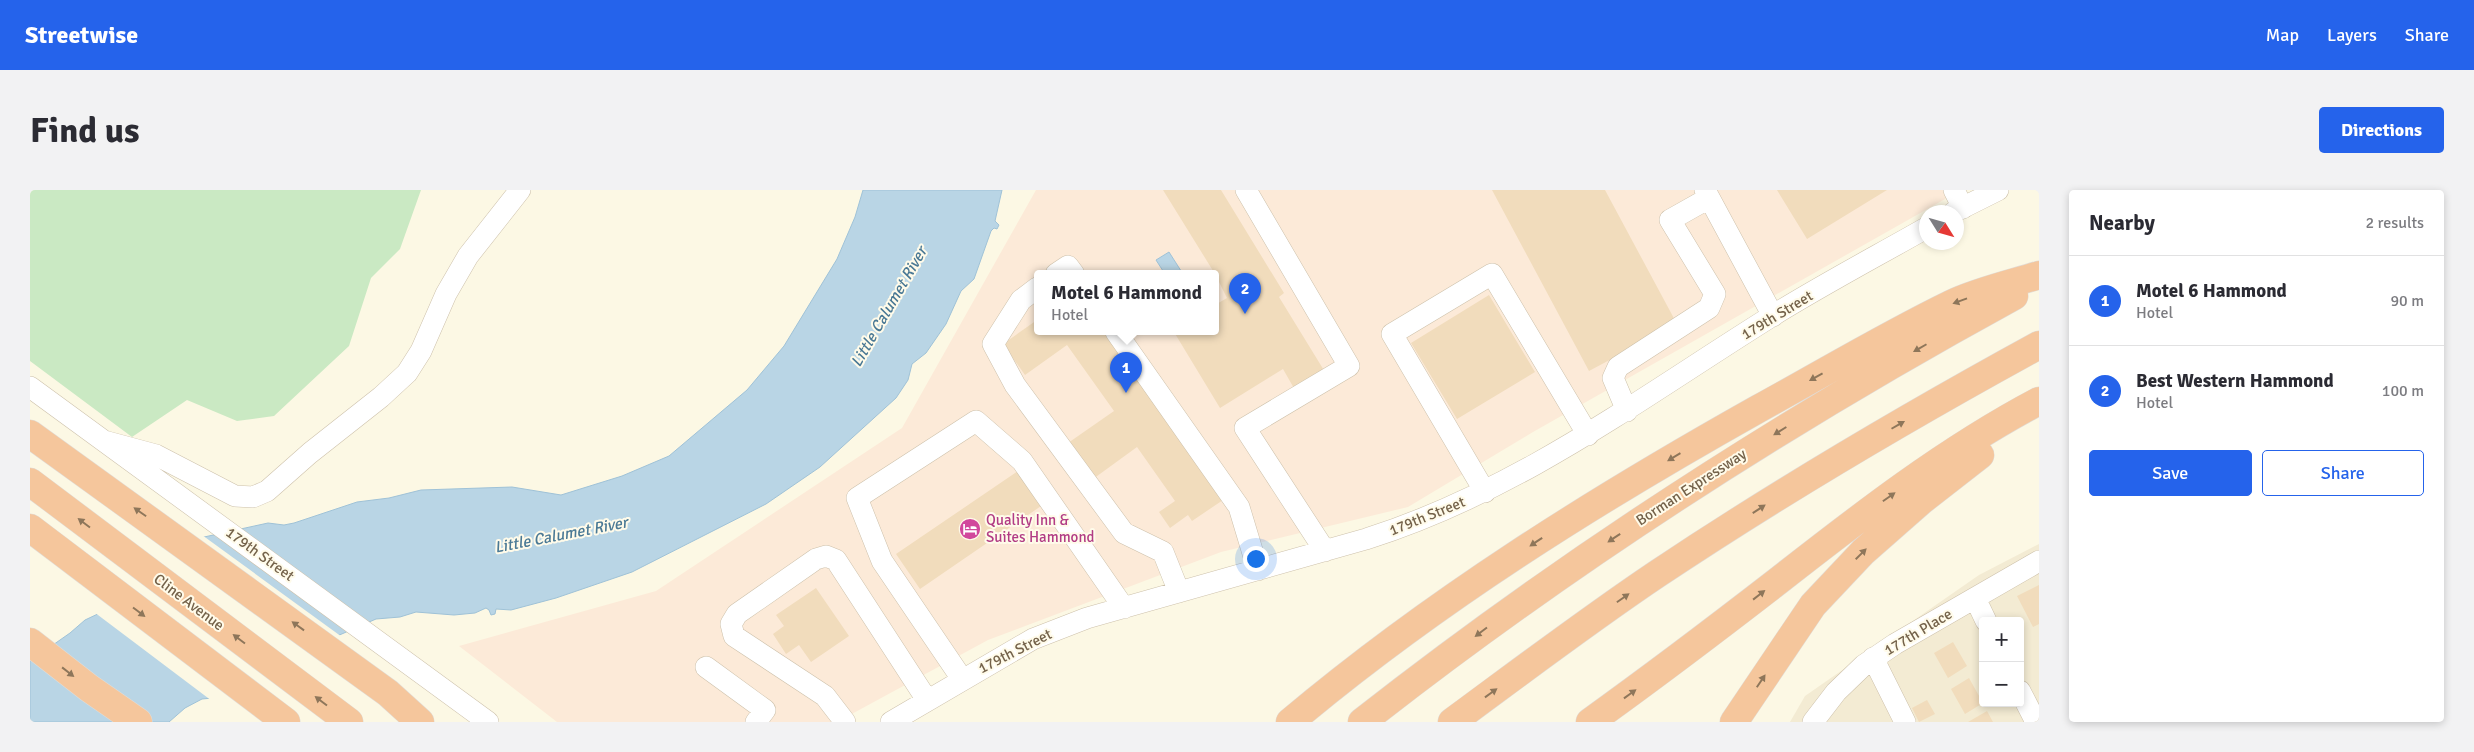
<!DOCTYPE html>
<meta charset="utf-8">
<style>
body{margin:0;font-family:Signika,sans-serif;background:#f2f2f3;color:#2b2b33}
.controls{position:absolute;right:15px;bottom:15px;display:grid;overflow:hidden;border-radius:5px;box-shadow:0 2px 8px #0003}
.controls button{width:45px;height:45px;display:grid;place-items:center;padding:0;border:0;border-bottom:1px solid #e1e1e2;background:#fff;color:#2b2b33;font:25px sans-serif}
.compass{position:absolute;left:1889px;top:15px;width:45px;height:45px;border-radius:50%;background:#fff;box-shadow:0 2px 8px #0003;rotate:127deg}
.you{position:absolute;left:1225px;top:368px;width:18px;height:18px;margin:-12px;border:4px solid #fff;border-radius:50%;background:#1a73e8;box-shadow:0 0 0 8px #1a73e833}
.badge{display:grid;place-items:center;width:32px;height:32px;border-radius:50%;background:#2563eb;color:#fff;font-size:16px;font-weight:700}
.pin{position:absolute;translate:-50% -41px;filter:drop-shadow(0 1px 2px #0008)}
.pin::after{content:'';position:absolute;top:26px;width:18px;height:15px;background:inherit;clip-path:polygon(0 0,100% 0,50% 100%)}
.popup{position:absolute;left:1004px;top:80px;width:185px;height:65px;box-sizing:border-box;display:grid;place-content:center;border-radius:5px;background:#fff;filter:drop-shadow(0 1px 4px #0005);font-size:16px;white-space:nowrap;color:#7c7c81}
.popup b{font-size:19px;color:#2b2b33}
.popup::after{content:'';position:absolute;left:50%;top:100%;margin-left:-10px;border:10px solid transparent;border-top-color:#fff}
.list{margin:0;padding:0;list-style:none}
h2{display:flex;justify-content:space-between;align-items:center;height:65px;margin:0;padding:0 20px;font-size:21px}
h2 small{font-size:16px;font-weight:400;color:#7c7c81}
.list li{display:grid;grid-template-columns:32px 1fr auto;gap:15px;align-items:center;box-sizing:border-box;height:90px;padding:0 20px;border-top:1px solid #e1e1e2}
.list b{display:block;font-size:19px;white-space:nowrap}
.list p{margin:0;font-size:16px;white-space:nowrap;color:#7c7c81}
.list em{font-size:16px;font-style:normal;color:#7c7c81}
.actions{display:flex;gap:10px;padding:15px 20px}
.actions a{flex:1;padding:11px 0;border:1px solid #2563eb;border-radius:5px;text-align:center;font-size:18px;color:#2563eb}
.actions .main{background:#2563eb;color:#fff}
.map{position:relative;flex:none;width:2009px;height:532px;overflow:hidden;border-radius:5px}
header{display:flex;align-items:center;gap:30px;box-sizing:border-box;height:70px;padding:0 25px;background:#2563eb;color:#fff}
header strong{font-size:24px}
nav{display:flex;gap:28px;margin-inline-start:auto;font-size:18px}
.intro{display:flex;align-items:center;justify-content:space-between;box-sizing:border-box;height:120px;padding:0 30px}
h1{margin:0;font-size:35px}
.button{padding:12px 22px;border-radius:5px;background:#2563eb;color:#fff;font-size:18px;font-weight:700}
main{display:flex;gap:30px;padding:0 30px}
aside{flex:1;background:#fff;border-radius:5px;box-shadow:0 2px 8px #0003}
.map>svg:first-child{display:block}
.residential{fill:#f3ebd3;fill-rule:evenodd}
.commercial{fill:#fcead8;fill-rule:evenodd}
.green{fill:#cae9c3}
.water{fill:#b9d5e5;stroke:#9fc2d7}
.pier{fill:#fcf8e4}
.building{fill:#f1dcbc}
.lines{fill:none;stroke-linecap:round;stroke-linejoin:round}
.minor-casing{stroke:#cdc1ab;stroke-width:22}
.highway-casing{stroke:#e0dcd7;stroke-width:29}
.minor{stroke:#fff;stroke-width:21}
.highway{stroke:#f5c69c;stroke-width:28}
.oneway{fill:#8e765a}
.labels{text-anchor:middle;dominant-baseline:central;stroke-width:4;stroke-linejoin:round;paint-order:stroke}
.street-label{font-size:15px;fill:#74624a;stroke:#fffbea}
.hotel-label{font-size:15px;fill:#b23c85;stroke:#fffbea;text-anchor:start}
.water-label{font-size:16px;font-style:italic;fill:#4a7995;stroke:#fffbea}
</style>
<header>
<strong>Streetwise</strong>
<nav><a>Map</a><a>Layers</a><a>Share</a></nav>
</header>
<div class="intro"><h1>Find us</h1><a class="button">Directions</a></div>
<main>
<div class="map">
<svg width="2009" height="532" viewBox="0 0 2009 532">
<rect width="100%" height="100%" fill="#fcf8e4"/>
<path class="residential" d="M2009,354v178h-249l15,-26 174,-121zM1953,431h37v82h-37z"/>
<path class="commercial" d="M1006,0h925l-428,242 -125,75 -187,45 -233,88 -151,82h-280l-98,-76 197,-55 246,-163zM1007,84h178v58h-178z"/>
<path class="green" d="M0,0h391l-21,59 -29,29 -22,68 -75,70 -37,5 -50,-21 -55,37 -102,-76z"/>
<path class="water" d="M833,0h139l-7,31 4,4 -2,4 -3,-1 -3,3 -17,48 -13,12 -15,33 -20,29 -14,11 -4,16 -12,18 -76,69 -54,37 -134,68 -76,26 -45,12 -15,-1 -1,5 -4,1 -2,-5 -3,-2 -11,5 -21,2 -38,-3 -16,5 -24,2 -48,21 -105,57 -21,2 -17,9 -16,14h-139v-61l40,-28 15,-13 17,-8 93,-73 73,-16 16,2 10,-2 63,-21 32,-4 32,-8 91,-3 49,8 61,-19 47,-20 78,-66 37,-44 53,-87 18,-42z
M1139,62l14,22h-18l-9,-14z"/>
<path class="pier" d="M172,345l140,102 -76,42 -42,20 -12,2 -118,-89 7,-2 56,-55 37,-18z"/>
<path class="building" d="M1133,0h58l63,103 -5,4 46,75 -30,18 -12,-21 -63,39 -46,-76h41v-27l12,-7 -12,-24z
M1462,0h113l72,134 -88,47z
M1747,0h110l-80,49z
M1459,105l46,77 -78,47 -46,-76z
M1007,130v12h71l118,166 -34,23 -4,-6 -18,13 -11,-16 16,-11 -38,-54 -44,32 -25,-36 46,-32 -47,-66 -42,30 -22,-31z
M991,279l23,35 -124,85 -24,-35z
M2009,395v39l-6,3 -16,-31z
M786,398l33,48 -38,26 -12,-17 -13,9 -13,-20 11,-8 -8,-11z
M1923,452l14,24 -19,12 -14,-25z
M1939,488l14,25 -18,11 -14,-25z
M1897,510l8,14 -16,8 -7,-14z
M1957,521l6,11h-25z"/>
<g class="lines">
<g class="minor-casing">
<path id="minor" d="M1216,0l103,176 -104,62 80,123
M1675,0l68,126
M1924,0l9,18
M1924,22l44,-22
M1026,84l12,-8 6,8
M1007,98l-16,12 -28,44 22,41 109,148 39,19 16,40
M1086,142l123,175 19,63
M0,197l458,335
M1597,221l-14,-33 5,-11 91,-59 6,-14 -45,-74 39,-22
M74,251l52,14 79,41 18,1 14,-6 43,-38 71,-56 26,-24 14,-22 25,-57 22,-38 52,-66
M1455,302l-93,-158 100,-60 96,161
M1945,408l11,23
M1843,468l32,64
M676,477l59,43 -9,12
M932,489l-80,-118 -25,-63 119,-77 46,40 102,147
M1990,501l16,31
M815,532l-20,-26 -91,-60 -3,-12 6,-10 79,-55 10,-3 10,4 91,140
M861,532l142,-83 54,-21 279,-79c152,-48 273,-140 406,-223 50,-31 103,-59 154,-88
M1783,532l23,-30 28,-27 31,-21 144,-83"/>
</g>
<g class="highway-casing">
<path id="highway" d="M0,244l358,259 32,29
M0,292l319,240
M0,338l256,194
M0,452l59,46 49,34
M1260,532c144,-121 304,-221 468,-313 64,-35 127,-73 193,-105 27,-13 59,-20 88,-29
M1332,532c205,-161 423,-301 652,-426
M1422,532c68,-50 135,-101 205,-148 123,-82 252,-158 382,-229
M1560,532c64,-46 126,-93 188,-141 83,-65 168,-131 261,-180
M1704,532l79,-117 50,-53 58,-51 59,-46"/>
</g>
<use href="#minor" class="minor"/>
<use href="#highway" class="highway"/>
</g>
<defs><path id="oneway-solid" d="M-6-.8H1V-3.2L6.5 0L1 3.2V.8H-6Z" transform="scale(1.25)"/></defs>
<g class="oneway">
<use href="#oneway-solid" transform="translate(1930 111) rotate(160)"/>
<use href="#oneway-solid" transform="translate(1890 158) rotate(150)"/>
<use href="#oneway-solid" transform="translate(1786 187) rotate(151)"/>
<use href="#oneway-solid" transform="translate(1868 235) rotate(-30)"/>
<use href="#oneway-solid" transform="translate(1750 241) rotate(148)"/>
<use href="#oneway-solid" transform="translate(1644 267) rotate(149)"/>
<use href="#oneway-solid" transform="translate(1859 307) rotate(-35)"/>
<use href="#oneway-solid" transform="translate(1729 319) rotate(-33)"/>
<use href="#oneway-solid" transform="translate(110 322) rotate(-145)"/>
<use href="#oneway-solid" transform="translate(54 333) rotate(-143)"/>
<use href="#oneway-solid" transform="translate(1584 348) rotate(146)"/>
<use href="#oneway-solid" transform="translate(1506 352) rotate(146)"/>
<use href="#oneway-solid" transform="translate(1831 364) rotate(-45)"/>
<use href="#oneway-solid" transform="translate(1729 405) rotate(-38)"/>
<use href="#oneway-solid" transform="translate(1593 408) rotate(-35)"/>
<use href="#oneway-solid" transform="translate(109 422) rotate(37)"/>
<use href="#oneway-solid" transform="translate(268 436) rotate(-144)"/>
<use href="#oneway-solid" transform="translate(1451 442) rotate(143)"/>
<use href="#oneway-solid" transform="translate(209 449) rotate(-143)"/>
<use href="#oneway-solid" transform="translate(38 482) rotate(38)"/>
<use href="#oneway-solid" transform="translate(1731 491) rotate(-56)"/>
<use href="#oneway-solid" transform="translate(1461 503) rotate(-36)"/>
<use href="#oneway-solid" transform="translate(1600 504) rotate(-36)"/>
<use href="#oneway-solid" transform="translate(291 511) rotate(-143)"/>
</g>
<defs>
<g id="hotel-disc" transform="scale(1.125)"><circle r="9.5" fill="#d1479c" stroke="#fffbea"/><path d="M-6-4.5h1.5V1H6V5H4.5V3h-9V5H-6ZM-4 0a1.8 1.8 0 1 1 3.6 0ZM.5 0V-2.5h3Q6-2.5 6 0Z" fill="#fff"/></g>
</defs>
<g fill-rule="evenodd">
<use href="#hotel-disc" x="940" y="339"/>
</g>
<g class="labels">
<g class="street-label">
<text transform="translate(1747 125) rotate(-31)">179th Street</text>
<text transform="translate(1661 297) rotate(-33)">Borman Expressway</text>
<text transform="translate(1397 326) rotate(-22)">179th Street</text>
<text transform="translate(230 364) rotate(36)">179th Street</text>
<text transform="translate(159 412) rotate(37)">Cline Avenue</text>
<text transform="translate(1888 442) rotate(-31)">177th Place</text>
<text transform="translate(985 461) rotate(-27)">179th Street</text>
</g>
<g class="hotel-label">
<text x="956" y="330">Quality Inn &amp;<tspan x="956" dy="17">Suites Hammond</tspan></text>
</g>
<g class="water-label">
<text transform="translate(859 117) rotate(-60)">Little Calumet River</text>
<text transform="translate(531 345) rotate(-11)">Little Calumet River</text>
</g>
</g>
</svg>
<div class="controls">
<button>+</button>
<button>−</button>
</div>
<svg class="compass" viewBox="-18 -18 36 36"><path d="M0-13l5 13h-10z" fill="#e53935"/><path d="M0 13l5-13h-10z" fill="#7c7c81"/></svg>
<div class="you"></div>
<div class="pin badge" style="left:1096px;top:203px">1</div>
<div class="popup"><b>Motel 6 Hammond</b>Hotel</div>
<div class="pin badge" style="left:1215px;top:124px">2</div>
</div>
<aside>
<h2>Nearby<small>2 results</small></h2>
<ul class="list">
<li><span class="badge">1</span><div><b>Motel 6 Hammond</b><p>Hotel</p></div><em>90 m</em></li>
<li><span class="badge">2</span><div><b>Best Western Hammond</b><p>Hotel</p></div><em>100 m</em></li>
</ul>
<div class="actions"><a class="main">Save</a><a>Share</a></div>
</aside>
</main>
